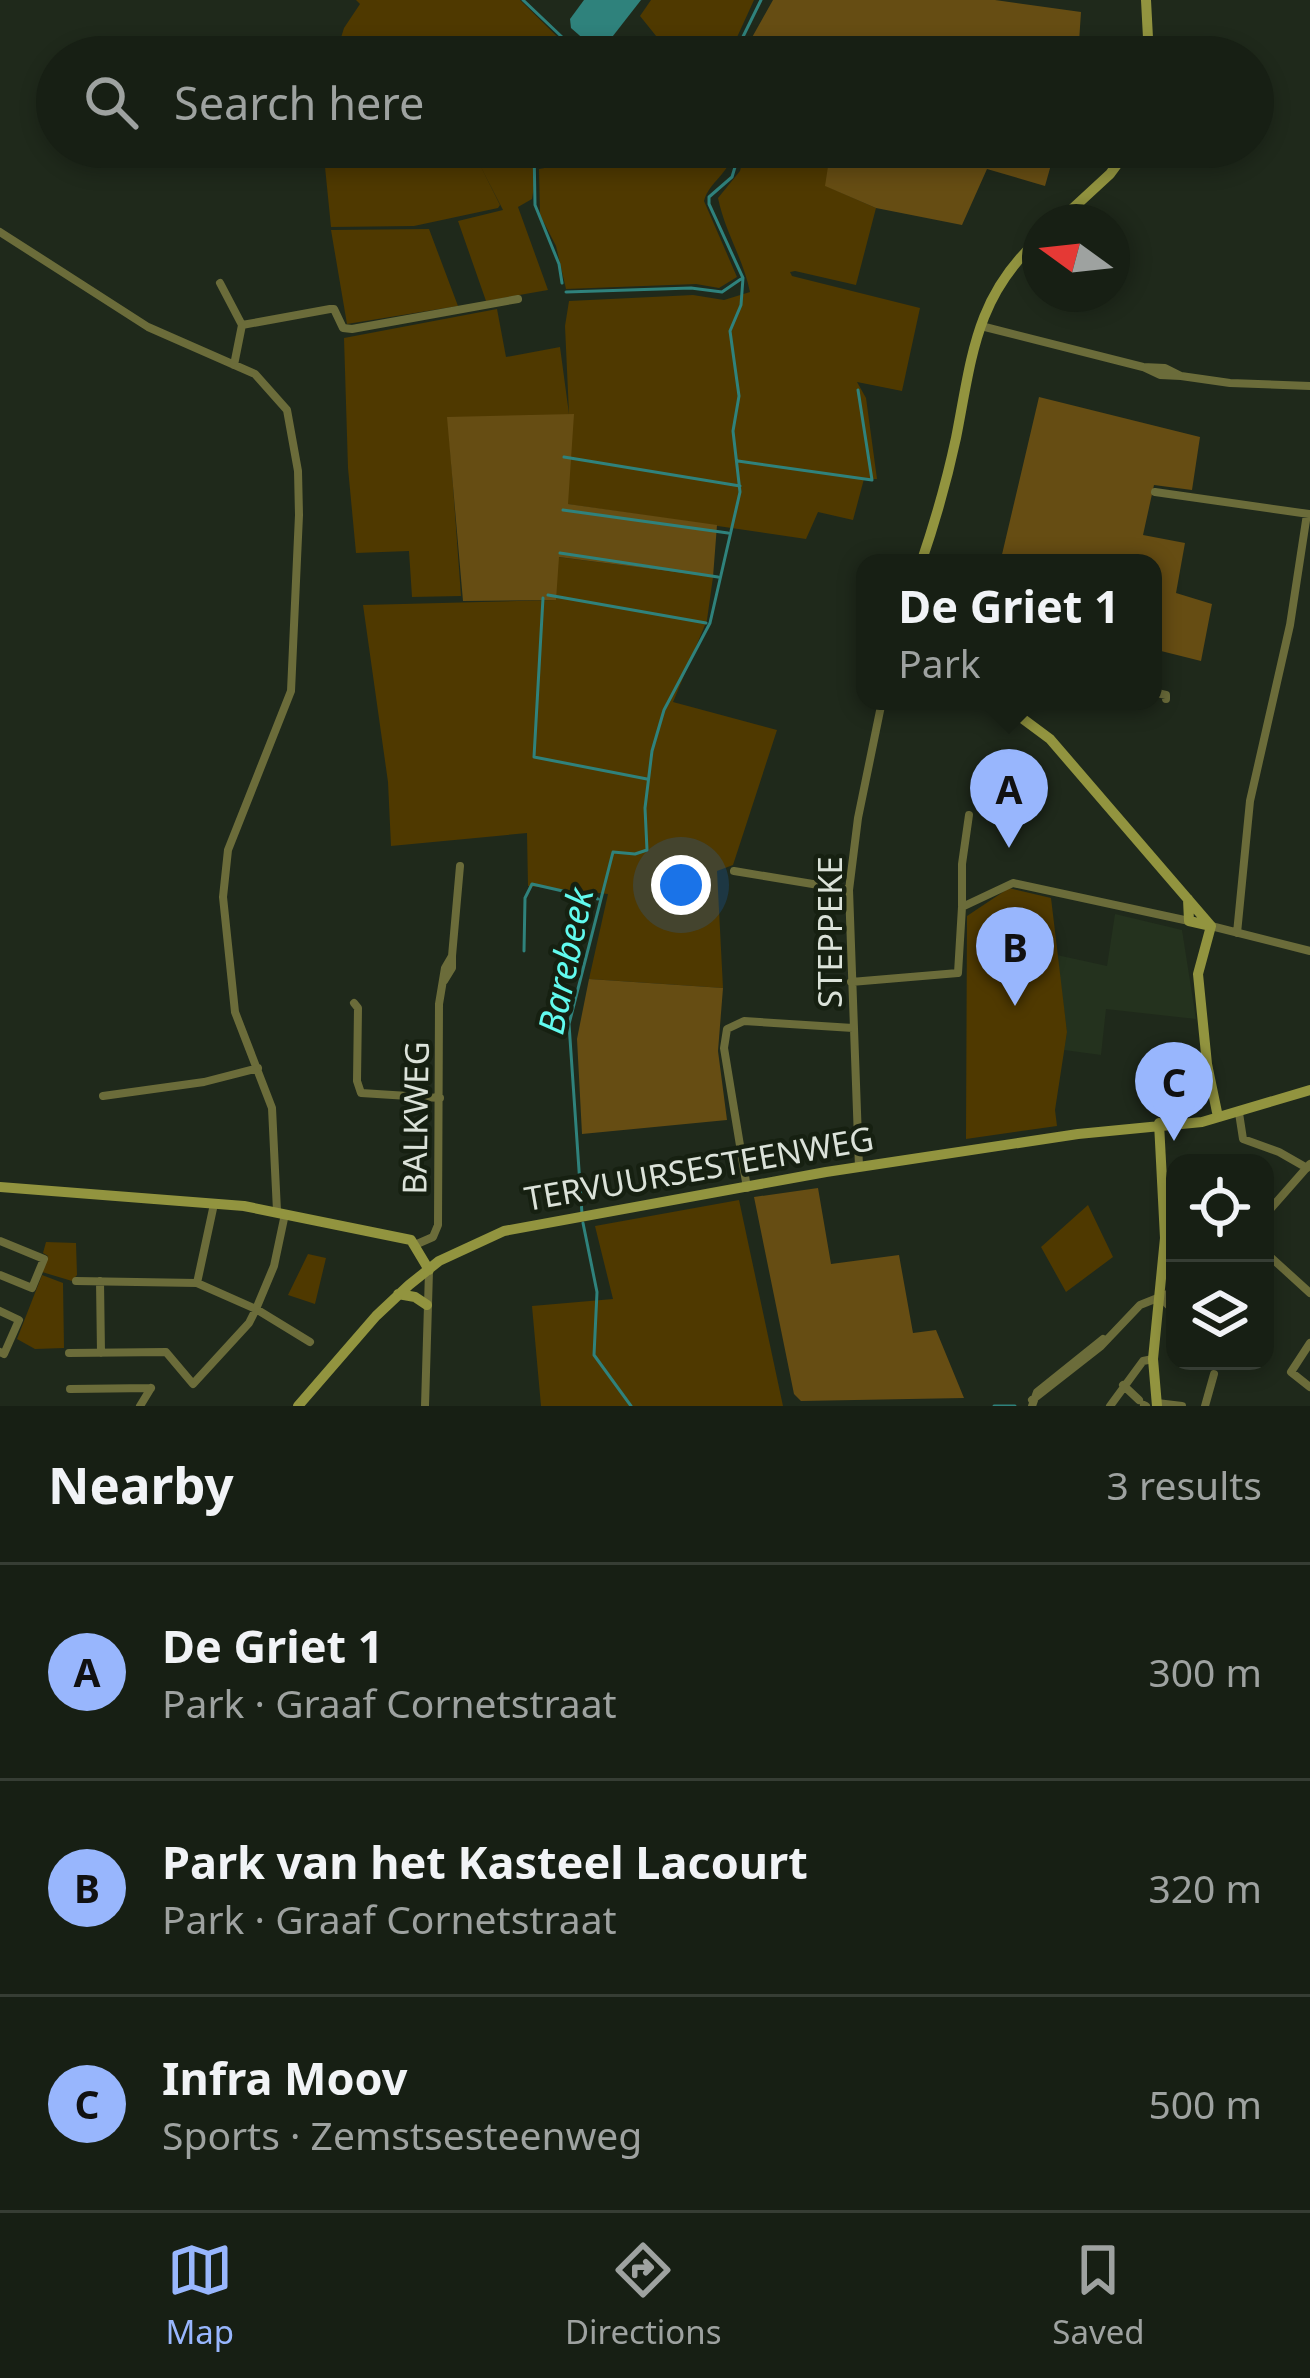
<!DOCTYPE html>
<meta charset="utf-8">
<style>
body{margin:0;font-family:"Noto Sans",sans-serif;background:#20271d;color:#f1f3f6}
.controls{position:absolute;right:36px;bottom:36px;display:grid;overflow:hidden;border-radius:24px;box-shadow:0 6px 18px #0003}
.controls button{width:108px;height:108px;display:grid;place-items:center;padding:0;border:0;border-bottom:3px solid #363d34;background:#171f14;color:#f1f3f6;font:60px sans-serif}
.compass{position:absolute;left:1022px;top:204px;width:108px;height:108px;border-radius:50%;background:#171f14;box-shadow:0 6px 18px #0003;rotate:285deg}
.you{position:absolute;left:681px;top:885px;width:42px;height:42px;margin:-30px;border:9px solid #fff;border-radius:50%;background:#1a73e8;box-shadow:0 0 0 18px #1a73e833}
.badge{display:grid;place-items:center;width:78px;height:78px;border-radius:50%;background:#98b6fd;color:#111;font-size:39px;font-weight:700}
.pin{position:absolute;translate:-50% -99px;filter:drop-shadow(0 3px 6px #0008)}
.pin::after{content:'';position:absolute;top:63px;width:42px;height:36px;background:inherit;clip-path:polygon(0 0,100% 0,50% 100%)}
.popup{position:absolute;left:856px;top:554px;width:306px;height:156px;box-sizing:border-box;display:grid;place-content:center;border-radius:24px;background:#171f14;filter:drop-shadow(0 3px 9px #0005);font-size:39px;white-space:nowrap;color:#9ea2a0}
.popup b{font-size:45px;color:#f1f3f6}
.popup::after{content:'';position:absolute;left:50%;top:100%;margin-left:-24px;border:24px solid transparent;border-top-color:#171f14}
.list{margin:0;padding:0;list-style:none}
h2{display:flex;justify-content:space-between;align-items:center;height:156px;margin:0;padding:0 48px;font-size:51px}
h2 small{font-size:39px;font-weight:400;color:#9ea2a0}
.list li{display:grid;grid-template-columns:78px 1fr auto;gap:36px;align-items:center;box-sizing:border-box;height:216px;padding:0 48px;border-top:3px solid #363d34}
.list b{display:block;font-size:45px;white-space:nowrap}
.list p{margin:0;font-size:39px;white-space:nowrap;color:#9ea2a0}
.list em{font-size:39px;font-style:normal;color:#9ea2a0}
.icon{flex:none;width:66px;height:66px;fill:none;stroke:currentColor;stroke-width:2;stroke-linecap:round;stroke-linejoin:round}
.map{position:relative;flex:none;width:1310px;height:1406px;overflow:hidden}
.search{position:absolute;background:#171f14;box-shadow:0 6px 18px #0003;left:36px;right:36px;top:36px;height:132px;display:flex;align-items:center;gap:30px;box-sizing:border-box;padding:0 42px;border-radius:66px;color:#9ea2a0;font-size:45px}
.sheet{height:804px;background:#171f14}
nav{display:flex;justify-content:space-around;align-items:center;box-sizing:border-box;height:168px;border-top:3px solid #363d34;background:#171f14;font-size:33px;color:#9ea2a0}
nav a{display:grid;justify-items:center;gap:6px}
nav .on{color:#98b6fd}
.map>svg:first-child{display:block}
.built{fill:#24321e}
.green{fill:#4f3900}
.forest{fill:#664d13}
.water{fill:#2f827c}
.lines{fill:none;stroke-linecap:round;stroke-linejoin:round}
.stream{stroke:#2f827c;stroke-width:3}
.street{stroke:#6b6c3a;stroke-width:8}
.secondary{stroke:#92943f;stroke-width:10}
.labels{text-anchor:middle;dominant-baseline:central;stroke-width:9;stroke-linejoin:round;paint-order:stroke}
.street-label{font-size:33px;fill:#dbe2d9;stroke:#162011}
.water-label{font-size:36px;font-style:italic;fill:#61faee;stroke:#162011}
</style>
<div class="map">
<svg width="1310" height="1406" viewBox="0 0 1310 1406">
<rect width="100%" height="100%" fill="#1f291b"/>
<path class="built" d="M1115,914l67,16 14,89 -90,-10 -5,46 -37,-5 3,-18 -10,-77 50,11z"/>
<path class="green" d="M356,0h164l58,57h-243l9,-29 16,-24z
M651,0h103l-26,57h-55l-33,-41z
M323,147h154l1,17 1,-6 18,-11h34l4,34 -3,18 -14,8 30,83 -62,11 -28,-80 45,-11 -22,-43 19,38 -2,3 -84,18 -83,1z
M664,147h71c-6,29 -25,33 -31,54l33,76 -18,11 -23,-4 -130,5 -10,-43 -16,-31 -1,-46z
M746,147h85l-5,39 50,22 -20,77 -61,-14 -5,1 2,4 128,32 -18,83 -45,-9 9,16 11,81h-13l-11,41 -35,-8 -12,27 -239,-35 -119,-87 13,179 -49,1 -3,-46 -53,2 -8,-85 -4,-130 153,-29 9,48 54,-10 9,67 -4,-88 4,-25 124,-6 31,5 26,-8c-7,-34 -25,-60 -32,-94l22,-27z
M429,229l29,77 -111,18 -16,-94z
M558,557l155,20 -6,43 -34,82 104,28 -44,135 -16,6 6,117 -134,-9 19,-85 -80,-8 -1,-53 -136,13 -3,-64 -25,-177 192,-5z
M1009,888l42,10 16,134 -12,78 2,16 -91,13 1,-223z
M739,1200l44,206h-242l-9,-100 81,-7 -18,-73z
M1088,1205l25,52 -47,35 -25,-45z
M46,1242l30,1 1,32 -5,6 -30,-9 6,-16 -5,-3z
M308,1254l18,4 -11,46 -27,-9z
M42,1275l21,8 1,65 -29,1 -18,-10z"/>
<path class="forest" d="M773,0h222l86,12 -3,45h-337z
M831,147h225l-11,39 -58,-17 -25,56 -86,-17 -51,-22z
M1039,397l161,40 -8,53 -38,-5 -11,50 42,8 -9,50 36,11 -11,57 -48,-12v-86h-153z
M574,414l-6,90 149,21 -4,52 -154,-20 -3,43 -93,1 -16,-184z
M589,979l134,9 -5,63 9,69 -145,14 -5,-95z
M818,1188l13,76 68,-9 14,78 23,-3 28,68 -163,3 -7,-7 -40,-197z"/>
<path class="water" d="M584,0h57l-39,50 -7,-1 -24,-21 -1,-9z"/>
<g class="lines">
<path class="stream" d="M523,0l60,57
M733,57l28,-57
M534,147l1,58 24,59 3,19
M566,292l125,-4 31,4 19,-13
M564,457l176,29
M738,461l134,19 -14,-90
M563,510l165,23
M560,553l158,24
M548,595l158,28
M543,598l-9,159 113,22
M524,951l1,-53 7,-14 66,15
M582,1214l-13,-190 44,-172 22,2 12,-4 -2,-42 7,-57 12,-41 46,-87 30,-131 -7,-61 6,-35 -9,-65 11,-26 2,-27 -34,-74v-7l23,-20 9,-30
M583,1223l14,69 -3,63 37,51
M994,1406h21"/>
<path class="street" d="M0,232l148,95 107,47 32,36 11,61 1,44 -8,176 -63,159 -5,47 12,115 37,96 5,103
M220,283l22,42
M981,326l162,41 22,1 16,8 -21,-1 -17,-8
M234,365l8,-40 88,-16h4l9,19 9,1 166,-30
M1181,376l49,7 80,3
M1155,492l154,22
M1153,692l13,3v4
M734,871l115,19
M962,906v-42l7,-49
M1211,926l99,25
M1237,933l13,-132 40,-176 17,-111
M452,956l8,-90
M851,982l107,-9 4,-66 51,-24 176,38
M354,1003l4,5 -1,73 4,12 79,5
M103,1096l101,-14 54,-14
M1239,1113l4,26 36,13 28,16
M859,1167l-10,-277 9,-72 24,-117
M747,1188l-23,-140 3,-19 17,-8 109,7
M1265,1215l45,-51
M0,1241l44,18 -12,29 -32,-13
M417,1244l16,-7 5,-12 1,-221 6,-36 7,-12v12l-8,13
M1265,1252l45,41
M76,1281l121,2 59,26 18,-43 11,-52
M100,1281l1,72
M197,1283l17,-79
M1162,1299l13,13
M0,1311l19,9 -15,34 -4,-2
M1310,1343l-19,29 19,15
M69,1353l97,-1 27,32 56,-61 7,-14 54,33
M1123,1385l16,15
M70,1389l81,-1
M1032,1400l69,-54 39,-41 35,-14
M1157,1403l25,3
M1144,1405l2,1
M140,1406l11,-18
M425,1406l4,-135
M1032,1406l5,-14 66,-53
M1110,1406l33,-45 10,-2
M1205,1406l9,-32"/>
<path class="secondary" d="M1146,0l3,57
M1058,222l52,-48 20,-27
M921,563c14,-41 26,-83 35,-125 16,-81 19,-142 84,-200
M999,701l51,38 161,187 -13,48 9,90 11,53
M1188,899l1,22 22,5
M0,1187l244,19 167,34 18,30
M398,1294l17,3 12,8
M298,1406l78,-90 33,-31 30,-24 65,-30 322,-59 252,-38 124,-12 108,-32
M1157,1406l-4,-47 12,-121 -6,-115"/>
</g>
<g class="labels">
<g class="street-label">
<text transform="translate(829 932) rotate(-90)">STEPPEKE</text>
<text transform="translate(415 1118) rotate(-89)">BALKWEG</text>
<text transform="translate(699 1168) rotate(-10)">TERVUURSESTEENWEG</text>
</g>
<g class="water-label">
<text transform="translate(565 961) rotate(-78)">Barebeek</text>
</g>
</g>
</svg>
<div class="controls">
<button><svg class="icon" aria-label="locate" viewBox="0 0 24 24"><circle cx="12" cy="12" r="6"/><path d="M12 2v4M12 18v4M2 12h4M18 12h4"/></svg></button>
<button><svg class="icon" aria-label="layers" viewBox="0 0 24 24"><path d="M12 4l9 5-9 5-9-5zM3 14l9 5 9-5"/></svg></button>
</div>
<svg class="compass" viewBox="-18 -18 36 36"><path d="M0-13l5 13h-10z" fill="#e53935"/><path d="M0 13l5-13h-10z" fill="#9ea2a0"/></svg>
<div class="you"></div>
<div class="pin badge" style="left:1009px;top:848px">A</div>
<div class="popup"><b>De Griet 1</b>Park</div>
<div class="pin badge" style="left:1015px;top:1006px">B</div>
<div class="pin badge" style="left:1174px;top:1141px">C</div>
<div class="search"><svg class="icon" aria-label="search" viewBox="0 0 24 24"><circle cx="10" cy="10" r="6"/><path d="M15 15l6 6"/></svg>Search here</div>
</div>
<section class="sheet">
<h2>Nearby<small>3 results</small></h2>
<ul class="list">
<li><span class="badge">A</span><div><b>De Griet 1</b><p>Park · Graaf Cornetstraat</p></div><em>300 m</em></li>
<li><span class="badge">B</span><div><b>Park van het Kasteel Lacourt</b><p>Park · Graaf Cornetstraat</p></div><em>320 m</em></li>
<li><span class="badge">C</span><div><b>Infra Moov</b><p>Sports · Zemstsesteenweg</p></div><em>500 m</em></li>
</ul>
</section>
<nav>
<a class="on"><svg class="icon" aria-label="map" viewBox="0 0 24 24"><path d="M3 6l6-2 6 2 6-2v14l-6 2-6-2-6 2zM9 4v14M15 6v14"/></svg>Map</a>
<a><svg class="icon" aria-label="directions" viewBox="0 0 24 24"><path d="M12 3l9 9-9 9-9-9zM9 14v-3h6M13 9l2 2-2 2"/></svg>Directions</a>
<a><svg class="icon" aria-label="saved" viewBox="0 0 24 24"><path d="M7 4h10v16l-5-4-5 4z"/></svg>Saved</a>
</nav>
